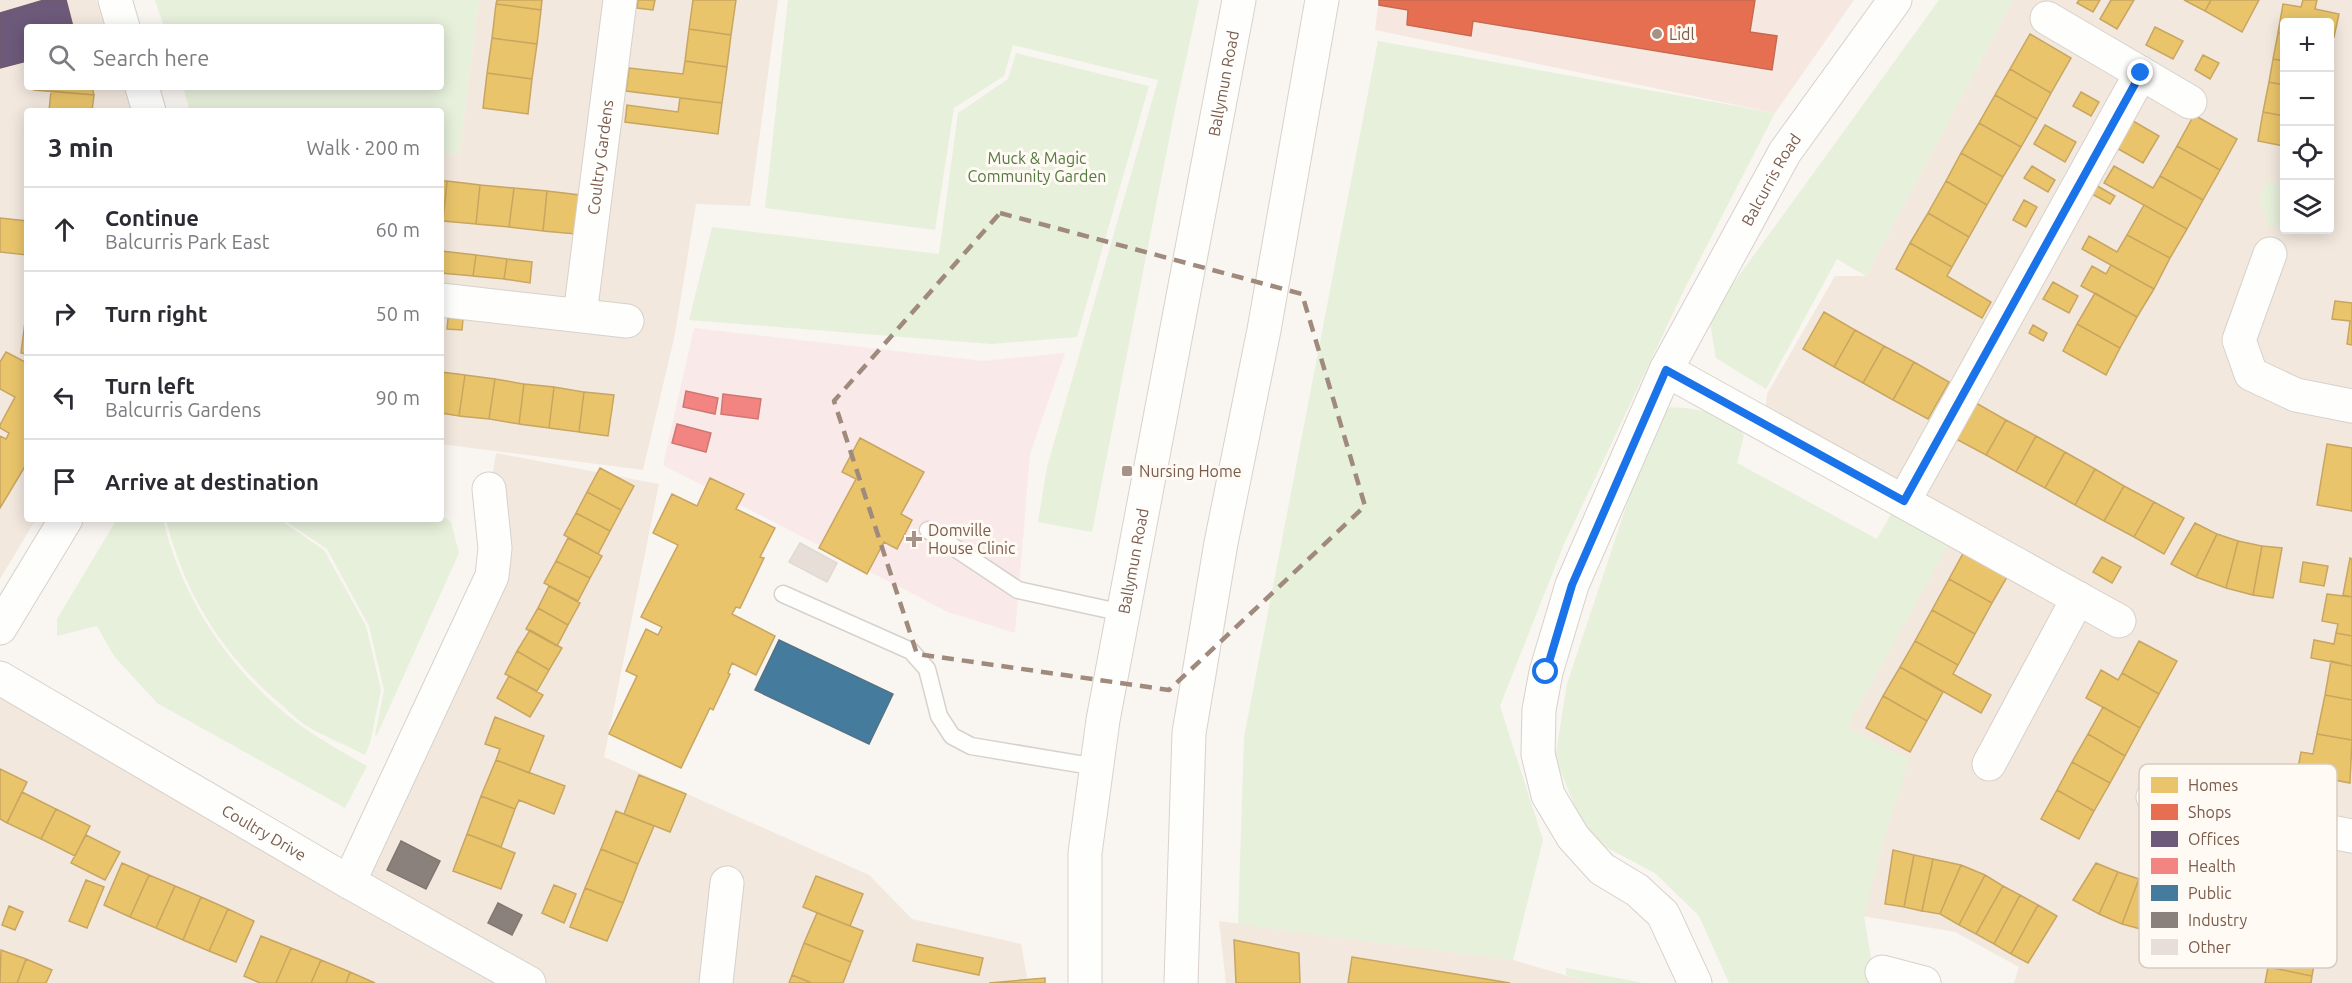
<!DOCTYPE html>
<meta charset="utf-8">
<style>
body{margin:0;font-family:Ubuntu,sans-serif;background:#f2f2f3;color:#2b2b33}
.controls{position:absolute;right:18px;top:18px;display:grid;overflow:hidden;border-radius:6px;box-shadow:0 3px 15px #0003}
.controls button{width:54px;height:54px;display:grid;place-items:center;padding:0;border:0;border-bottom:2px solid #e1e1e2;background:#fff;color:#2b2b33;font:30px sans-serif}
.stop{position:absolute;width:18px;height:18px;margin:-14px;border:4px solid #1a73e8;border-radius:50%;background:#fff}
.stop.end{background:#1a73e8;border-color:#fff;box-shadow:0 2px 6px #0008}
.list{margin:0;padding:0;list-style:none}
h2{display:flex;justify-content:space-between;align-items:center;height:78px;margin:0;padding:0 24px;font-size:26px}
h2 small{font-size:20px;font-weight:400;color:#7c7c81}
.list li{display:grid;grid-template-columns:39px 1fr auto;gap:18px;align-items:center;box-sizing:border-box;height:84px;padding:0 24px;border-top:2px solid #e1e1e2}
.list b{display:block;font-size:22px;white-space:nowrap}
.list p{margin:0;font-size:20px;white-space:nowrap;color:#7c7c81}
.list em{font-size:20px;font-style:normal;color:#7c7c81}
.icon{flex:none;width:33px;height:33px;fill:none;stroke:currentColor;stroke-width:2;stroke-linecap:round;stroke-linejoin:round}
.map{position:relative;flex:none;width:2352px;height:983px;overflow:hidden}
.search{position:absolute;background:#fff;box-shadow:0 3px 15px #0003;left:24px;top:24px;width:420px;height:66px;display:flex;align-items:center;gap:15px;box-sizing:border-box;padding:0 21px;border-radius:6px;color:#7c7c81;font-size:22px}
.panel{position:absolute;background:#fff;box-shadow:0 3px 15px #0003;left:24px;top:108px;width:420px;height:414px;border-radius:6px}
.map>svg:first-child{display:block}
.residential{fill:#f2e8de;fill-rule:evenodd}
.commercial{fill:#f6e8e1}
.medical{fill:#fae9e9}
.green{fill:#e7f0db}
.homes{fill:#e9c46a;stroke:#c8a561;stroke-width:1.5}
.shops{fill:#e76f51;stroke:#c66950;stroke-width:1.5}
.offices{fill:#6d597a;stroke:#715a6c;stroke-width:1.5}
.health{fill:#f28482;stroke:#ce7872;stroke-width:1.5}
.public{fill:#457b9d;stroke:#557285;stroke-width:1.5}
.industry{fill:#8a817c;stroke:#85766e;stroke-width:1.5}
.building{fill:#e6ded7;stroke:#e2d8d2;stroke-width:1.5}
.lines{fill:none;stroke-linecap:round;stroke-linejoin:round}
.service-casing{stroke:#d7d1cb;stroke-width:19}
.minor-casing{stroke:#d7d1cb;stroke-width:35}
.secondary-casing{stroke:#d9d2cb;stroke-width:35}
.service{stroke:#fefefd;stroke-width:16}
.minor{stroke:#fefefd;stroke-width:33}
.secondary{stroke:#fefefd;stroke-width:33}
.route{stroke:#1a73e8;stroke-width:8}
.marked{fill:none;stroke:#9f8a7d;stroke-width:4.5;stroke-dasharray:12 8;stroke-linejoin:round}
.poi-dot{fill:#a69286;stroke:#fffaf3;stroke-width:2}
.labels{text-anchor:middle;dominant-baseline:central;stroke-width:6;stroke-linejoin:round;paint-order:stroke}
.poi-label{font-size:16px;fill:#7a5c4d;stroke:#fffaf3;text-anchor:start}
.street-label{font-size:16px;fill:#7a5c4d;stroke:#fffaf3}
.park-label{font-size:16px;fill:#537a41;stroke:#fffaf3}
.key{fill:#fffaf3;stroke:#d7cbc1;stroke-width:1.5}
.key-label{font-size:16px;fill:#7a5c4d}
</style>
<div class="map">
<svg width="2352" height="983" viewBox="0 0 2352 983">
<rect width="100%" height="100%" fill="#f9f5f0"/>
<path class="residential" d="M0,0h96l12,27h-81v60h105l4,24h-109v408h9l-36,60z
M479,0h299l-28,206 -54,-2 -21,130 -32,136 -202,-26v-292l18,2z
M2013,0h339v983h-338l5,-16 -64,-35 -92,-16 19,-70 -35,-119 111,-202 -193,-104 2,-27 68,-118h31zM2284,22h46v208h-46z
M496,453l163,31 -55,273 265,118 43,44 109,25 7,39h-1028v-288l349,187 143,-306 -2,-87z
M1219,921l294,39 79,23h-366z"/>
<path class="commercial" d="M1379,0h475l-79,113 -400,-83z"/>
<path class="medical" d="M694,328l289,33 82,-8 -35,101 -15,179 -67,-21 -285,-147z"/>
<path class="green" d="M155,0h324l-20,154 -18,-2v-41h-251l-7,-24h258v-60h-277z
M788,0h411l-24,109 -83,423 -54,-10 9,-55 111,-387 -145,-35 -9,31 -50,32 -19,122 -170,-22z
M1939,0h74l-147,276 -29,-17 -71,130 -50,-31 -7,-41z
M1378,41l397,72 -92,179 -119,252 -64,162 43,134 -30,120 -275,-36 6,-187z
M1016,53l133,33 -72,251 -86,7 -302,-24 23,-93 227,27 19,-141 50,-34z
M2268,181l16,3v44l-15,-3 -10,-28z
M1671,407c27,2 56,5 73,28l-7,28 140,76 19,-34 56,33 -105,189 62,32 -27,87 -18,70 9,53 53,14h-197l-30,-67 -44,-43 -67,-35 -33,-80 12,-74 88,-264z
M441,514l10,8 8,31 -82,182h-2l9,-45 -15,-64 -42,-77 -45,-30h159z
M117,519h46c19,83 72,159 141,209 20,14 42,26 63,38l-22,42 -188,-105 -43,-47 -17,-30 -40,10v-17z
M166,519h113l45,31 42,76 15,64 -11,53 -5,12c-19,-10 -40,-18 -58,-29 -9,-5 -16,-13 -24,-20 -59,-49 -99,-112 -117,-187z
M1566,968l77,15h-51l-26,-8z"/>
<path class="homes" d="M497,0h45l-1,10 -45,-6z
M638,0h17l-2,10 -16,-2z
M693,0h43l-5,35 -42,-6z
M2079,0h21l-7,12 -16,-9z
M2111,0h23l-17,29 -17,-10z
M2184,0h27l-6,11z
M2211,0h48l-17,32 -37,-21z
M2303,0h14l-2,9 24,5 -5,23 -4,-1v-14h-46v12l-6,-1 5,-29 18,3z
M496,4l45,6 -4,34 -45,-6z
M2155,27l28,14 -10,18 -27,-14z
M689,29l42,6 -4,32 -42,-6z
M2278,33l6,1v27l-11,-2z
M2030,34l41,24 -20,35 -41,-24z
M492,38l45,6 -5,35 -45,-6z
M2203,55l16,8 -9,16 -15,-9z
M2273,59l11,2v24l-15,-3z
M685,61l42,6 -5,36 -96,-12 3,-23 54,6z
M2010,69l41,24 -14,26 -42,-24z
M487,73l45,6 -4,35 -45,-6z
M2269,82l15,3v31l-21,-4z
M34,87h58l2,8 -60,-5z
M51,91l43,4 -2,16h-43z
M2081,92l18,10 -8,14 -18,-10z
M1995,95l42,24 -16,28 -42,-24z
M680,98l42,5 -4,31 -93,-12 2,-17 51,7z
M2263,112l21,4v30l-26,-5z
M2194,115l43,24 -17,31 -43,-24z
M2128,118l31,18 -16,27 -30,-17z
M1979,123l42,24 -18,30 -42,-24z
M2045,125l31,17 -11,20 -31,-18z
M2177,146l43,24 -17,30 -43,-24z
M1961,153l42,24 -16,28 -41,-24z
M2032,166l23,14 -7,12 -24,-14z
M2114,166l39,22 7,-12 43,24 -16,29 -83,-46z
M441,181h6l-4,40h-2z
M447,181l33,4 -4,39 -33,-3z
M1946,181l41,24 -18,32 -41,-24z
M2094,184l21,12 -5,8 -20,-11z
M480,185l34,3 -5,39 -33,-3z
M514,188l33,3 -4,40 -34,-4z
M547,191l33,4 -4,39 -33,-3z
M2024,200l13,7 -11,20 -13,-7z
M2144,205l43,24 -17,29 -43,-23z
M1928,213l41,24 -17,30 -42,-24z
M0,218l27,3v34l-27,-3z
M2127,235l43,23 -16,31 -72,-40 7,-13 28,16z
M1910,243l42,24 -5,9 44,26 -9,16 -86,-49z
M441,251l35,4 -3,21 -32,-3z
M476,255l31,4 -3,20 -31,-3z
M507,259l25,3 -2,21 -26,-4z
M2111,265l43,24 -17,28 -56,-31 11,-20 14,8z
M2053,282l25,14 -9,17 -26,-14z
M2095,293l42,24 -17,31 -43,-24z
M2335,301l17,2v42l-5,-1 3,-23 -18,-2z
M1824,312l31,18 -21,37 -31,-18z
M448,318l15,1 -1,11 -15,-1z
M25,322l2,1v31l-6,-1z
M2077,324l43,24 -14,27 -43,-24z
M2033,325l14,8 -4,8 -14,-8z
M1855,330l29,16 -21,37 -29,-16z
M1884,346l30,16 -21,38 -30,-17z
M6,352l21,11v100l-27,45v-72l6,3 3,-6 -9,-5v-3l15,-28 -15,-8v-27z
M1914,362l35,20 -21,37 -35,-19z
M441,372l24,3 -6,41 -18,-3z
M465,375l30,4 -6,40 -30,-3z
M495,379l29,5 -5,40 -30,-5z
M524,384l30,3 -5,41 -30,-4z
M554,387l30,5 -5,40 -30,-4z
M584,392l30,3 -6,41 -29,-4z
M1976,403l30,17 -20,35 -30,-16z
M2006,420l30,16 -20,36 -30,-17z
M2036,436l29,16 -20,36 -29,-16z
M860,438l64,34 -23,42 11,6 -15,29 -13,-7 -17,32 -48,-26 37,-69 -14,-7z
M2327,444l25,4v63l-35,-6z
M2065,452l30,17 -20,36 -30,-17z
M600,468l34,18 -13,24 -34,-18z
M2095,469l29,17 -20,35 -29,-16z
M710,478l34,16 -8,15 39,19 -15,29 4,1 -24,50 -4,-1 -4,7 43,22 -19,39 -24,-12 -4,10 2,1 -17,36 -3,-2 -29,60 -72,-34 28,-58 -11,-5 20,-42 12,6 4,-8 -21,-10 37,-72 -25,-12 19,-39 25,12z
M2124,486l30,16 -20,35 -30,-16z
M587,492l34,18 -11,21 -34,-18z
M2154,502l30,16 -20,36 -30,-17z
M576,513l34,18 -12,23 -34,-19z
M2195,523l22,11 -21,43 -25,-13z
M2217,534l21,7 -12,47 -30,-11z
M568,538l34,18 -12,22 -34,-17z
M2238,541l24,5 -9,49 -27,-7z
M2262,546l20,2 -9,50 -20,-3z
M1966,548l44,24 -18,31 -43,-24z
M2102,557l19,10 -9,16 -19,-11z
M2350,558l2,1v38l-9,-2z
M556,561l34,17 -12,23 -34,-18z
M2303,562l25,4 -4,20 -24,-4z
M1949,579l43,24 -17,31 -43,-24z
M549,586l31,17 -12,22 -30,-17z
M2327,594l25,3v39l-16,-3 2,-9 -16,-3z
M538,608l30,17 -11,21 -31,-17z
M1932,610l43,24 -17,31 -43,-24z
M530,630l32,18 -13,22 -32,-19z
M2336,633l16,3v30l-41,-8 3,-18 20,4z
M1915,641l43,24 -5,9 38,21 -10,18 -81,-46z
M2139,641l38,20 -18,33 -37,-21z
M517,651l32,19 -12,21 -32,-17z
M2331,661l21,5v34l-27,-5z
M1900,667l43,25 -16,29 -44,-25z
M2101,670l17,10 4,-7 37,21 -19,34 -54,-30z
M509,676l34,19 -13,22 -33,-19z
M2325,695l27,5v40l-35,-6z
M1883,696l44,25 -17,31 -44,-24z
M2103,707l37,21 -15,28 -37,-22z
M495,717l49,19 -15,37 -33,-13 4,-11 -15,-5z
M2088,734l37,22 -15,27 -38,-21z
M2317,734l35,6 -2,43 -53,-10 4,-21 12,2z
M496,760l69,26 -11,28 -35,-14 -4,9 -34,-13z
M2072,762l38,21 -16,28 -37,-21z
M0,769l27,13 -20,41 -7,-4z
M639,775l47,19 -16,38 -46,-18z
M2057,790l37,21 -15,28 -38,-20z
M22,792l34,17 -15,30 -34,-16z
M481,796l34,13 -14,38 -34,-13z
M56,809l34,17 -15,30 -34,-17z
M616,811l38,15 -16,38 -37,-15z
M467,834l48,19 -14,36 -48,-18z
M86,835l34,17 -15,28 -34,-17z
M601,849l37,15 -15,39 -38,-15z
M1893,850l21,5 -10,52 -19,-3z
M1914,855l19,4 -11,52 -18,-4z
M1933,859l28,6 -21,49 -18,-3z
M122,863l27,12 -19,42 -26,-12z
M2096,863l22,9 -19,42 -26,-14z
M1961,865l24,10 -26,50 -19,-11z
M2118,872l21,7 -17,45 -23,-10z
M149,875l26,11 -19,42 -26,-11z
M1985,875l18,11 -27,48 -17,-9z
M816,876l47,18 -13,32 -47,-19z
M2139,879l26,6 -17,46 -26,-7z
M86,880l18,7 -17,41 -18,-7z
M554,885l22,9 -12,29 -22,-10z
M175,886l26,11 -18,43 -27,-12z
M2003,886l17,9 -26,49 -18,-10z
M585,888l38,15 -16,38 -37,-14z
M2020,895l18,10 -27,49 -17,-10z
M201,897l27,12 -19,42 -26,-11z
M2038,905l19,11 -29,47 -17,-9z
M9,906l14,6 -8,18 -13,-5z
M228,909l26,12 -18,41 -27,-11z
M817,913l46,18 -12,31 -47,-19z
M2275,934l43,9 -6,33 -44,-9z
M261,936l30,12 -15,35h-16l-16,-7z
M1234,940l65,13 1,30h-64z
M804,943l47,19 -8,21h-31l-20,-8z
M917,944l66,14 -4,17 -66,-14z
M291,948l30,12 -10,23h-35z
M1,950l25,9 -9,24h-17z
M1352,957l158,26h-162z
M26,959l26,11 -6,13h-29z
M321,960l29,12 -4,11h-35z
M2268,967l44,9 -1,7h-46z
M350,972l25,11h-29z
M792,975l20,8h-23z
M1045,978v5h-56z"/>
<path class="shops" d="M1379,0h376l-5,32 27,4 -5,34 -299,-49 -2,15 -64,-11 1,-15 -29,-5z"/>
<path class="offices" d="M44,0h22l7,27h-46v34l-27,7v-55z"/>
<path class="health" d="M686,391l32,7 -3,16 -32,-7z
M723,394l38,5 -3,20 -37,-5z
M677,424l34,9 -5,19 -34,-9z"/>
<path class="public" d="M779,640l114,54 -24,50 -114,-54z"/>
<path class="industry" d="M401,841l39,20 -14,28 -39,-19z
M498,903l24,12 -10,20 -24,-12z"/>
<path class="building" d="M800,543l37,20 -10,19 -38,-20z"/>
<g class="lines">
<g class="service-casing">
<path id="service" d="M928,530l90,60 105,23
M783,594l128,57 16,18 12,47 13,20 19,10 126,21"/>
</g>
<g class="minor-casing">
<g id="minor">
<path d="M115,0l8,27"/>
<path d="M2047,18l143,84"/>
<path d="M142,87l7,24"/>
<path d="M2270,254l-31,86 12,34 45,21 56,11"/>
<path d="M441,300l186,21"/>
<path id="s1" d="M580,315l40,-315"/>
<path d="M1666,370l453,251"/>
<path d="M1904,501l237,-428"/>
<path d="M0,628l66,-109"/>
<path id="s2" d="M0,678l349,204 180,101"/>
<path d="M1989,764l89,-166"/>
<path d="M2153,797l199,39"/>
<path d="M349,882l143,-306 3,-28 -6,-59"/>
<path d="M1882,972l42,11"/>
<path d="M716,983l11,-100"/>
<path id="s3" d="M1695,983l-32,-69 -26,-24 -35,-21 -29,-32 -25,-42 -10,-41 1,-44 7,-38 26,-87 94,-215 119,-218 110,-152"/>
</g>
</g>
<g class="secondary-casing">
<g id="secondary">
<path id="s4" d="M1085,983v-130l18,-133 136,-720"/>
<path d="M1181,983l8,-250 32,-190 43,-213 58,-330"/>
</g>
</g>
<use href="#service" class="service"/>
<use href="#minor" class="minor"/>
<use href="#secondary" class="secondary"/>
</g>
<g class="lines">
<path class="route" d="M1546,672l26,-87 94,-215 238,131 237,-428"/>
</g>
<path class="marked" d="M1000,213l302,81 63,212 -196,184 -252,-36 -83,-253z"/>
<g class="poi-dot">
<circle cx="1657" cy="34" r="6"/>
<rect x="1121" y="465" width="12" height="12" rx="3"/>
<path d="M911 530h6v6h6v6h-6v6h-6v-6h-6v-6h6z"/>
</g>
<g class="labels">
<g class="poi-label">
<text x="1669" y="34">Lidl</text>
<text x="1139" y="471">Nursing Home</text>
<text x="928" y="530">Domville<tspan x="928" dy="18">House Clinic</tspan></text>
</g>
<g class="street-label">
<text stroke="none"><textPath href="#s4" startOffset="912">Ballymun Road</textPath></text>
<text stroke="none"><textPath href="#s1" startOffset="159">Coultry Gardens</textPath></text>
<text stroke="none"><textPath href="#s3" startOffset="912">Balcurris Road</textPath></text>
<text stroke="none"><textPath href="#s4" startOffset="426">Ballymun Road</textPath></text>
<text stroke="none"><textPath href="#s2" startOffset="306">Coultry Drive</textPath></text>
</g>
<g class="park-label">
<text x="1037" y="158">Muck &amp; Magic<tspan x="1037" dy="18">Community Garden</tspan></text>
</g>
</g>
<rect x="2139" y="764" width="198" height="204" rx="9" class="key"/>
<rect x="2151" y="777" width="27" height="16" fill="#e9c46a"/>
<rect x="2151" y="804" width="27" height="16" fill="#e76f51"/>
<rect x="2151" y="831" width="27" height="16" fill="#6d597a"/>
<rect x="2151" y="858" width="27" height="16" fill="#f28482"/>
<rect x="2151" y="885" width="27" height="16" fill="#457b9d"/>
<rect x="2151" y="912" width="27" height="16" fill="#8a817c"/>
<rect x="2151" y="939" width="27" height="16" fill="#e6ded7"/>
<g class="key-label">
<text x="2188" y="791">Homes</text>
<text x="2188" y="818">Shops</text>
<text x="2188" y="845">Offices</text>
<text x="2188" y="872">Health</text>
<text x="2188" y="899">Public</text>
<text x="2188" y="926">Industry</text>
<text x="2188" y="953">Other</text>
</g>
</svg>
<div class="controls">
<button>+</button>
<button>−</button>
<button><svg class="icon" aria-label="locate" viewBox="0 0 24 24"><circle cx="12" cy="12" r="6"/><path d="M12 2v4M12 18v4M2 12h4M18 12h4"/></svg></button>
<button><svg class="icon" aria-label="layers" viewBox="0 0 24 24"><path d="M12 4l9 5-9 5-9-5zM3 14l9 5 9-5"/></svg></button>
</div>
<div class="stop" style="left:1546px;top:672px"></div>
<div class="stop end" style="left:2141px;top:73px"></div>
<div class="search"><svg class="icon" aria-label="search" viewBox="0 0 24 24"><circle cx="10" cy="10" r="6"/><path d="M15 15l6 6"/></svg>Search here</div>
<section class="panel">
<h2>3 min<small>Walk · 200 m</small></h2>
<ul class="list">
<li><svg class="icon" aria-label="ahead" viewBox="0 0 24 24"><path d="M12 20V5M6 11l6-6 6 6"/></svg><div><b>Continue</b><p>Balcurris Park East</p></div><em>60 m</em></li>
<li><svg class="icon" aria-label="right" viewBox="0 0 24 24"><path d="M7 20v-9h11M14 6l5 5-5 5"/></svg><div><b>Turn right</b></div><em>50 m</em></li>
<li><svg class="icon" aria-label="left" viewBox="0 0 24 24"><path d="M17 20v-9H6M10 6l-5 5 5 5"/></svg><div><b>Turn left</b><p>Balcurris Gardens</p></div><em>90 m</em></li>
<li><svg class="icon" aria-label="arrive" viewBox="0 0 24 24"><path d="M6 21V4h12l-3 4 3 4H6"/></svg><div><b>Arrive at destination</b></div></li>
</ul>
</section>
</div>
